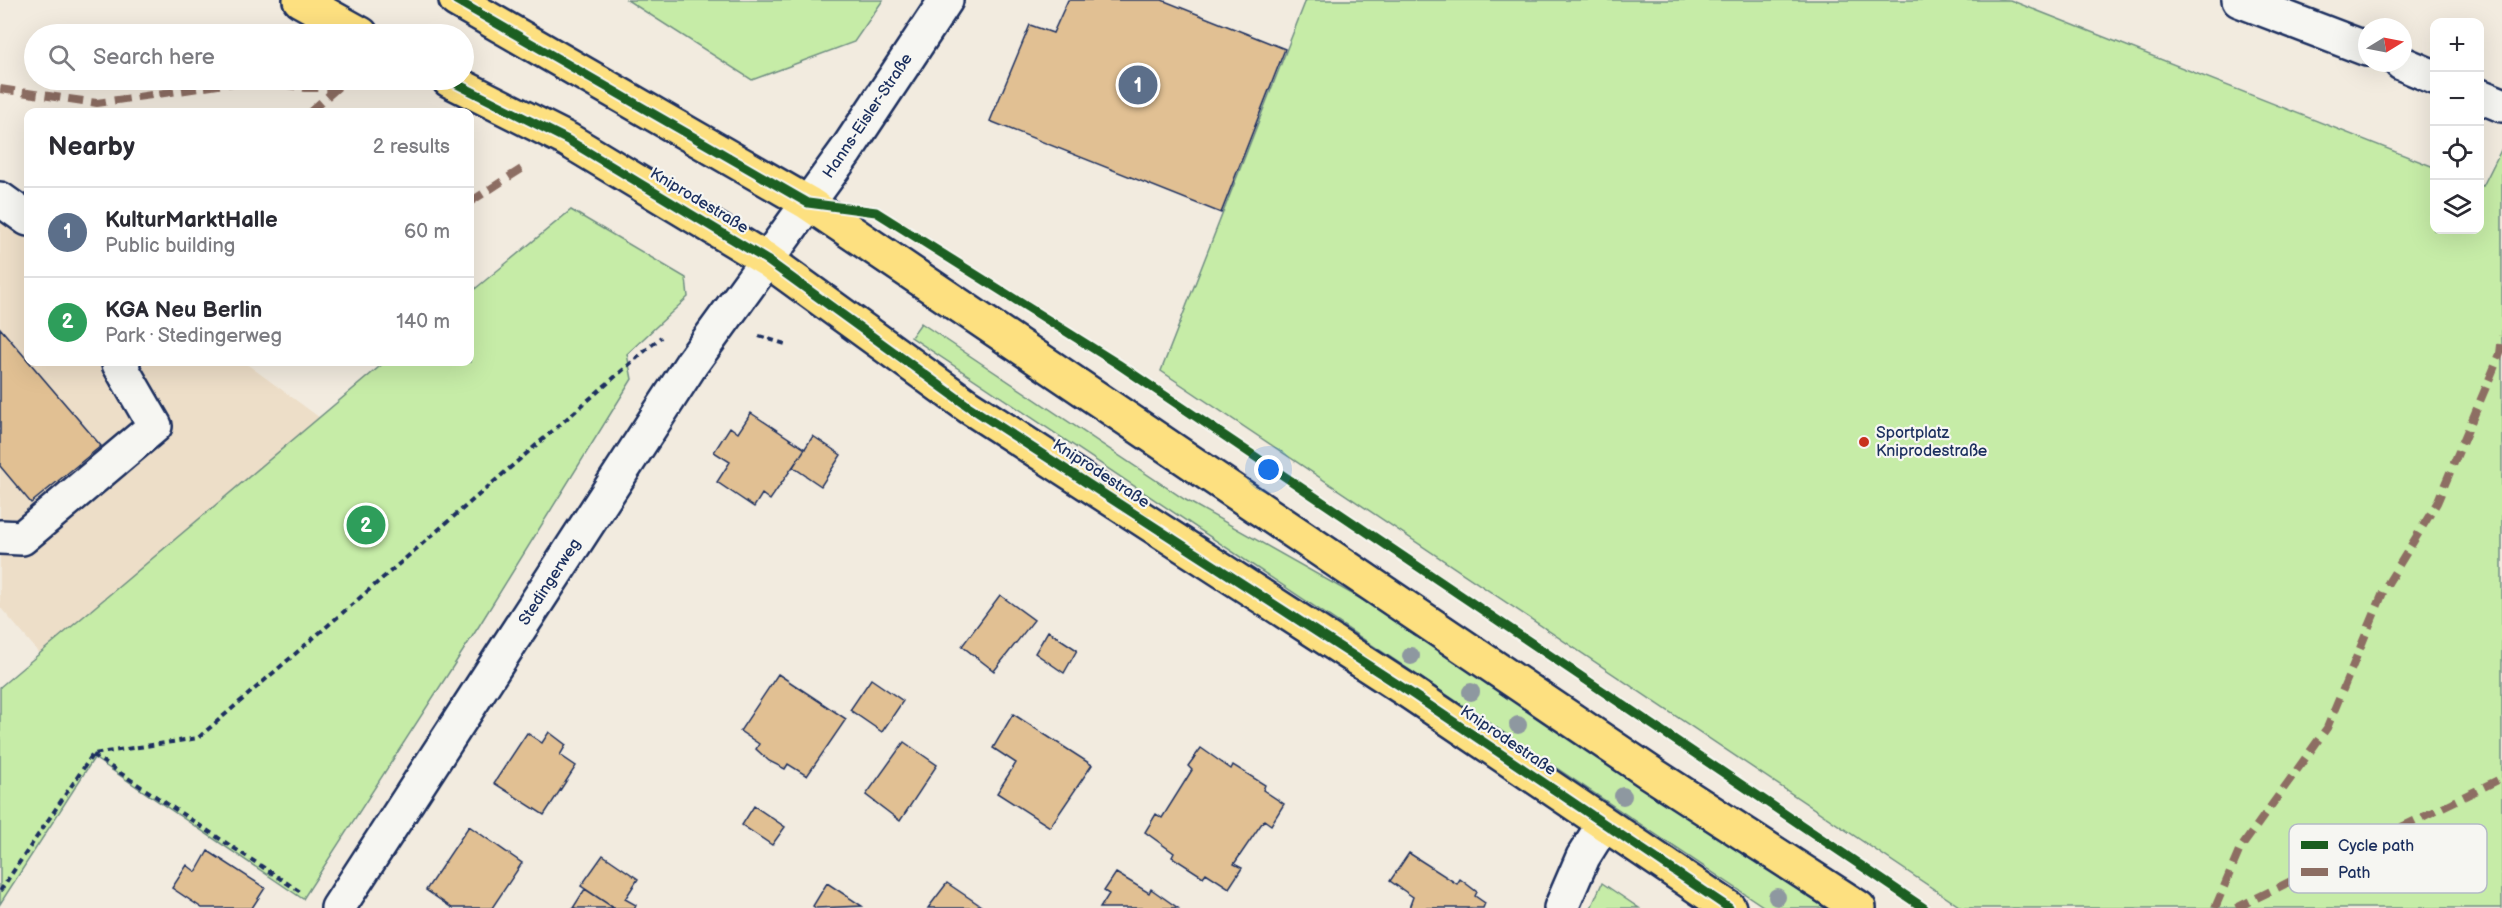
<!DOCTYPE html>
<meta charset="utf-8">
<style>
body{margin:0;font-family:"Balsamiq Sans",sans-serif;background:#f2f2f3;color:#2b2b33}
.controls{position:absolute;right:18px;top:18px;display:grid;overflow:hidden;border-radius:12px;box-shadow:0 6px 24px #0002}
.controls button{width:54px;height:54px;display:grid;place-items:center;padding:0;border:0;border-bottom:2px solid #e1e1e2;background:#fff;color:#2b2b33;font:30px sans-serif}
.compass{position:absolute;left:2358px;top:18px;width:54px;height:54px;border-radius:50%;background:#fff;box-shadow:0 6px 24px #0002;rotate:80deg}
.you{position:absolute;left:1269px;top:470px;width:21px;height:21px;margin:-15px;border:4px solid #fff;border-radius:50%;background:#1a73e8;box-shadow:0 0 0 9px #1a73e833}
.badge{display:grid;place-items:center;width:39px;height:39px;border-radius:50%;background:#ea580c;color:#fff;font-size:20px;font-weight:700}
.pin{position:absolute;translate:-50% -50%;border:3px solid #fff;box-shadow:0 2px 6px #0006}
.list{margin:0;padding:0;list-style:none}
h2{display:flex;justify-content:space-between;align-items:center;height:78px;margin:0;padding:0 24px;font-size:26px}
h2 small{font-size:20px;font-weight:400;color:#7c7c81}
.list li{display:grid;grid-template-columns:39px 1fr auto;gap:18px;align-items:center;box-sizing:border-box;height:90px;padding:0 24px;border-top:2px solid #e1e1e2}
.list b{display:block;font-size:22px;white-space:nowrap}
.list p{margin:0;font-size:20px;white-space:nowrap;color:#7c7c81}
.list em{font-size:20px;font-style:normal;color:#7c7c81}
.icon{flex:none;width:33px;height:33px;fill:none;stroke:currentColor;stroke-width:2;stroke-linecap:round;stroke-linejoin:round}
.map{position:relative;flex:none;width:2502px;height:908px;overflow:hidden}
.search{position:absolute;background:#fff;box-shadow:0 6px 24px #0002;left:24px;top:24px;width:450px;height:66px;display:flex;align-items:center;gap:15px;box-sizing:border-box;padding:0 21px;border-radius:33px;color:#7c7c81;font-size:22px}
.panel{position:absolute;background:#fff;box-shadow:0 6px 24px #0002;left:24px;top:108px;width:450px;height:258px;border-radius:12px}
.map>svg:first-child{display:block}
.built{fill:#eddec8}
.green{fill:#c6eca7;stroke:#708e82;stroke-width:1.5}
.building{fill:#e1c093;stroke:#1b2f5e;stroke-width:1.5}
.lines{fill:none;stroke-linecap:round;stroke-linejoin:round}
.minor-casing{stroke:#1b2f5e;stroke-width:38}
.major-casing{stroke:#1b2f5e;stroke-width:38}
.path{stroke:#1b2f5e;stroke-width:4;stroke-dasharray:6 4.5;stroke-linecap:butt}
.minor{stroke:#f6f6f2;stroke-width:33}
.major{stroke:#fde080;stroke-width:33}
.quiet{stroke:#8d6e63;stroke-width:8;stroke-dasharray:15 8;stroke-linecap:butt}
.cycleway-casing{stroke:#f6f6f2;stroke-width:13}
.cycleway{stroke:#1b5e20;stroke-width:9}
.tree{fill:#8e98a0}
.poi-dot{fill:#c8321e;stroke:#f6f6f2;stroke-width:2}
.labels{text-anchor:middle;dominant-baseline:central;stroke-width:4.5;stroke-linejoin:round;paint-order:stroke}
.street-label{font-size:16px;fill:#1b2f5e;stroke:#f6f6f2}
.poi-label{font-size:16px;fill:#1b2f5e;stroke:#f6f6f2;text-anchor:start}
.key{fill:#f6f6f2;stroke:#b4bac6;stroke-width:1.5}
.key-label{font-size:16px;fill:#1b2f5e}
</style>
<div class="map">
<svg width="2502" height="908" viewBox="0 0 2502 908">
<rect width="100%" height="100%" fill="#f2ebdf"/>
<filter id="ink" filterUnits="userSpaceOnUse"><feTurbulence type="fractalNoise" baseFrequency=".0167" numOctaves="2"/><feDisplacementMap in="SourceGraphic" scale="12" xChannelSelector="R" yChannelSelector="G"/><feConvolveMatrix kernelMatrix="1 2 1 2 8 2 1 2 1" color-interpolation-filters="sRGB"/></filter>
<g filter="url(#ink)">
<path class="built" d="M0,186l28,20v156h216l98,72 -281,244 -61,-71z"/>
<path class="green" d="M627,0h256l-29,42 -102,38z
M1306,0h704l424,167v63h46v-45l3,1 19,-38v760h-540l-801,-537z
M571,210l115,68 2,19 -61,57 5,25 -153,247 -176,273 -209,-141 -94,146v-217l385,-325h85v-69z
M921,323l263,176 193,109 448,300h-59l-855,-571z
M1602,883l37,25h-48z"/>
<path class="building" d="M1068,0h94l123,49 -64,164 -231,-92 40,-96 23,8z
M0,328l101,118 -70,57 -31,-37z
M751,413l54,36 -35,51 -8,-6 -8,13 -37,-25 13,-20 -16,-10 16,-25 8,6z
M813,436l28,19 -20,31 -28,-19z
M1000,595l34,25 -40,51 -32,-25z
M1048,631l29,19 -13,23 -29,-20z
M778,674l68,45 -39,57 -19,-12 -3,5 -16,-8 -13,-12 3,-5 -19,-13z
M871,679l32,22 -21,31 -32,-22z
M1013,714l79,51 -42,62 -53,-34 19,-30 -23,-15z
M549,732l17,13 -6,10 16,11 -32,49 -50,-32 33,-50 15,10z
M904,742l33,23 -37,56 -34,-26z
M1201,748l30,21 2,-4 32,20 -2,5 21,14 -13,21 -7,-5 -30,44 8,4 -13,20 -23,-15 -3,4 -31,-20 2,-4 -29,-21 11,-18 6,4 30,-48 -4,-4z
M754,806l31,21 -13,18 -30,-20z
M469,826l53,37 -30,45h-40l-26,-18z
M208,851l57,37 -13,20h-50l-30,-20 15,-23 9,7z
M1409,853l48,31 3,-5 17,13 -2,4 10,7 -2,5h-74l4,-11 -23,-16z
M603,855l35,24 -13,20 11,6 -1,3h-21l-33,-22z
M1116,873l33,20 2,-4 27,19h-78l9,-14 -5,-3z
M827,883l35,23 -46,2 -3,-2z
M947,883l37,25h-56z
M585,889l29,19h-41z"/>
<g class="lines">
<g class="minor-casing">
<path id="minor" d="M2239,0l128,49
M2401,63l33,14
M2480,96l22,9
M0,199l28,20
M0,537l22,1 133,-112 -36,-62 4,-2
M338,908l354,-545 154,-212 100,-151
M1561,908l22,-51 20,-32"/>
</g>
<g class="major-casing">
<path id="major" d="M300,0l61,34
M456,0l352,203 841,569 210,136
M449,80l119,60 199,120 201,146 443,287 318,215"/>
</g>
<path class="path" d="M759,336l26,8
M93,755l209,138
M0,891l93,-137 105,-16 463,-401"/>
<use href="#minor" class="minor"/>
<use href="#major" class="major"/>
<path class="quiet" d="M258,80l47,8h32
M0,89l97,14 156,-23
M310,112l36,-32
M470,202l53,-34
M2215,908l25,-59 87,-121 58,-140 52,-85 63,-149 2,-18
M2236,908l266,-130"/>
<g class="cycleway-casing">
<path id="cycleway" d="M456,0l352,203 68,9 242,152 806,544
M449,80l119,60 199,120 201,146 443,287 318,215"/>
</g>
<use href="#cycleway" class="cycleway"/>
</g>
<g class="tree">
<circle cx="1411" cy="656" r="9"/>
<circle cx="1471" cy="692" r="9"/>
<circle cx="1518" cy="725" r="9"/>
<circle cx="1623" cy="796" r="9"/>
<circle cx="1777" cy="897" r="9"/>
</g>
</g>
<circle class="poi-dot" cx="1864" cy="442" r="6"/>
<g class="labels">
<g class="street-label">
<text transform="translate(868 116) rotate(-56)">Hanns-Eisler-Straße</text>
<text transform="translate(699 201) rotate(31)">Kniprodestraße</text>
<text transform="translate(1101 474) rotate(33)">Kniprodestraße</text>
<text transform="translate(550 582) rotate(-57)">Stedingerweg</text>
<text transform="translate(1508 741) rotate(34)">Kniprodestraße</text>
</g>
<g class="poi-label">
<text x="1876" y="433">Sportplatz<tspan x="1876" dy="18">Kniprodestraße</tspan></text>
</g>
</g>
<rect x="2289" y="824" width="198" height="69" rx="9" class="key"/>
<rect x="2301" y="841" width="27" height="8" fill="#1b5e20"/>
<rect x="2301" y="868" width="27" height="8" fill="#8d6e63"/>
<g class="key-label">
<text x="2338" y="851">Cycle path</text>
<text x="2338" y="878">Path</text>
</g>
</svg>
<div class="controls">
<button>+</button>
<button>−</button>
<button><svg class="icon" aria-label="locate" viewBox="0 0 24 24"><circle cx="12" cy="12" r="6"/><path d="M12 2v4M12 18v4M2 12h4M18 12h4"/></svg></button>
<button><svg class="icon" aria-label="layers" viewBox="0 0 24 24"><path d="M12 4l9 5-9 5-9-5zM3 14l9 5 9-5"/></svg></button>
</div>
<svg class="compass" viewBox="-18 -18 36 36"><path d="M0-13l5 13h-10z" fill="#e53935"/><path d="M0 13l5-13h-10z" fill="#7c7c81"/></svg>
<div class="you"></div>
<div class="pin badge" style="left:1138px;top:85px;background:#5c6f8a">1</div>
<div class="pin badge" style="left:366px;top:525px;background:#2e9e5b">2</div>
<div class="search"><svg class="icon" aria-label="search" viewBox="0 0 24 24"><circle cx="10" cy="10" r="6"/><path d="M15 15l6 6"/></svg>Search here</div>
<section class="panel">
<h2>Nearby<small>2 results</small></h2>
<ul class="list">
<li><span class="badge" style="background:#5c6f8a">1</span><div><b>KulturMarktHalle</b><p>Public building</p></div><em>60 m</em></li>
<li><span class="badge" style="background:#2e9e5b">2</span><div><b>KGA Neu Berlin</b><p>Park · Stedingerweg</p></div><em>140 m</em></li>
</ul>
</section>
</div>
